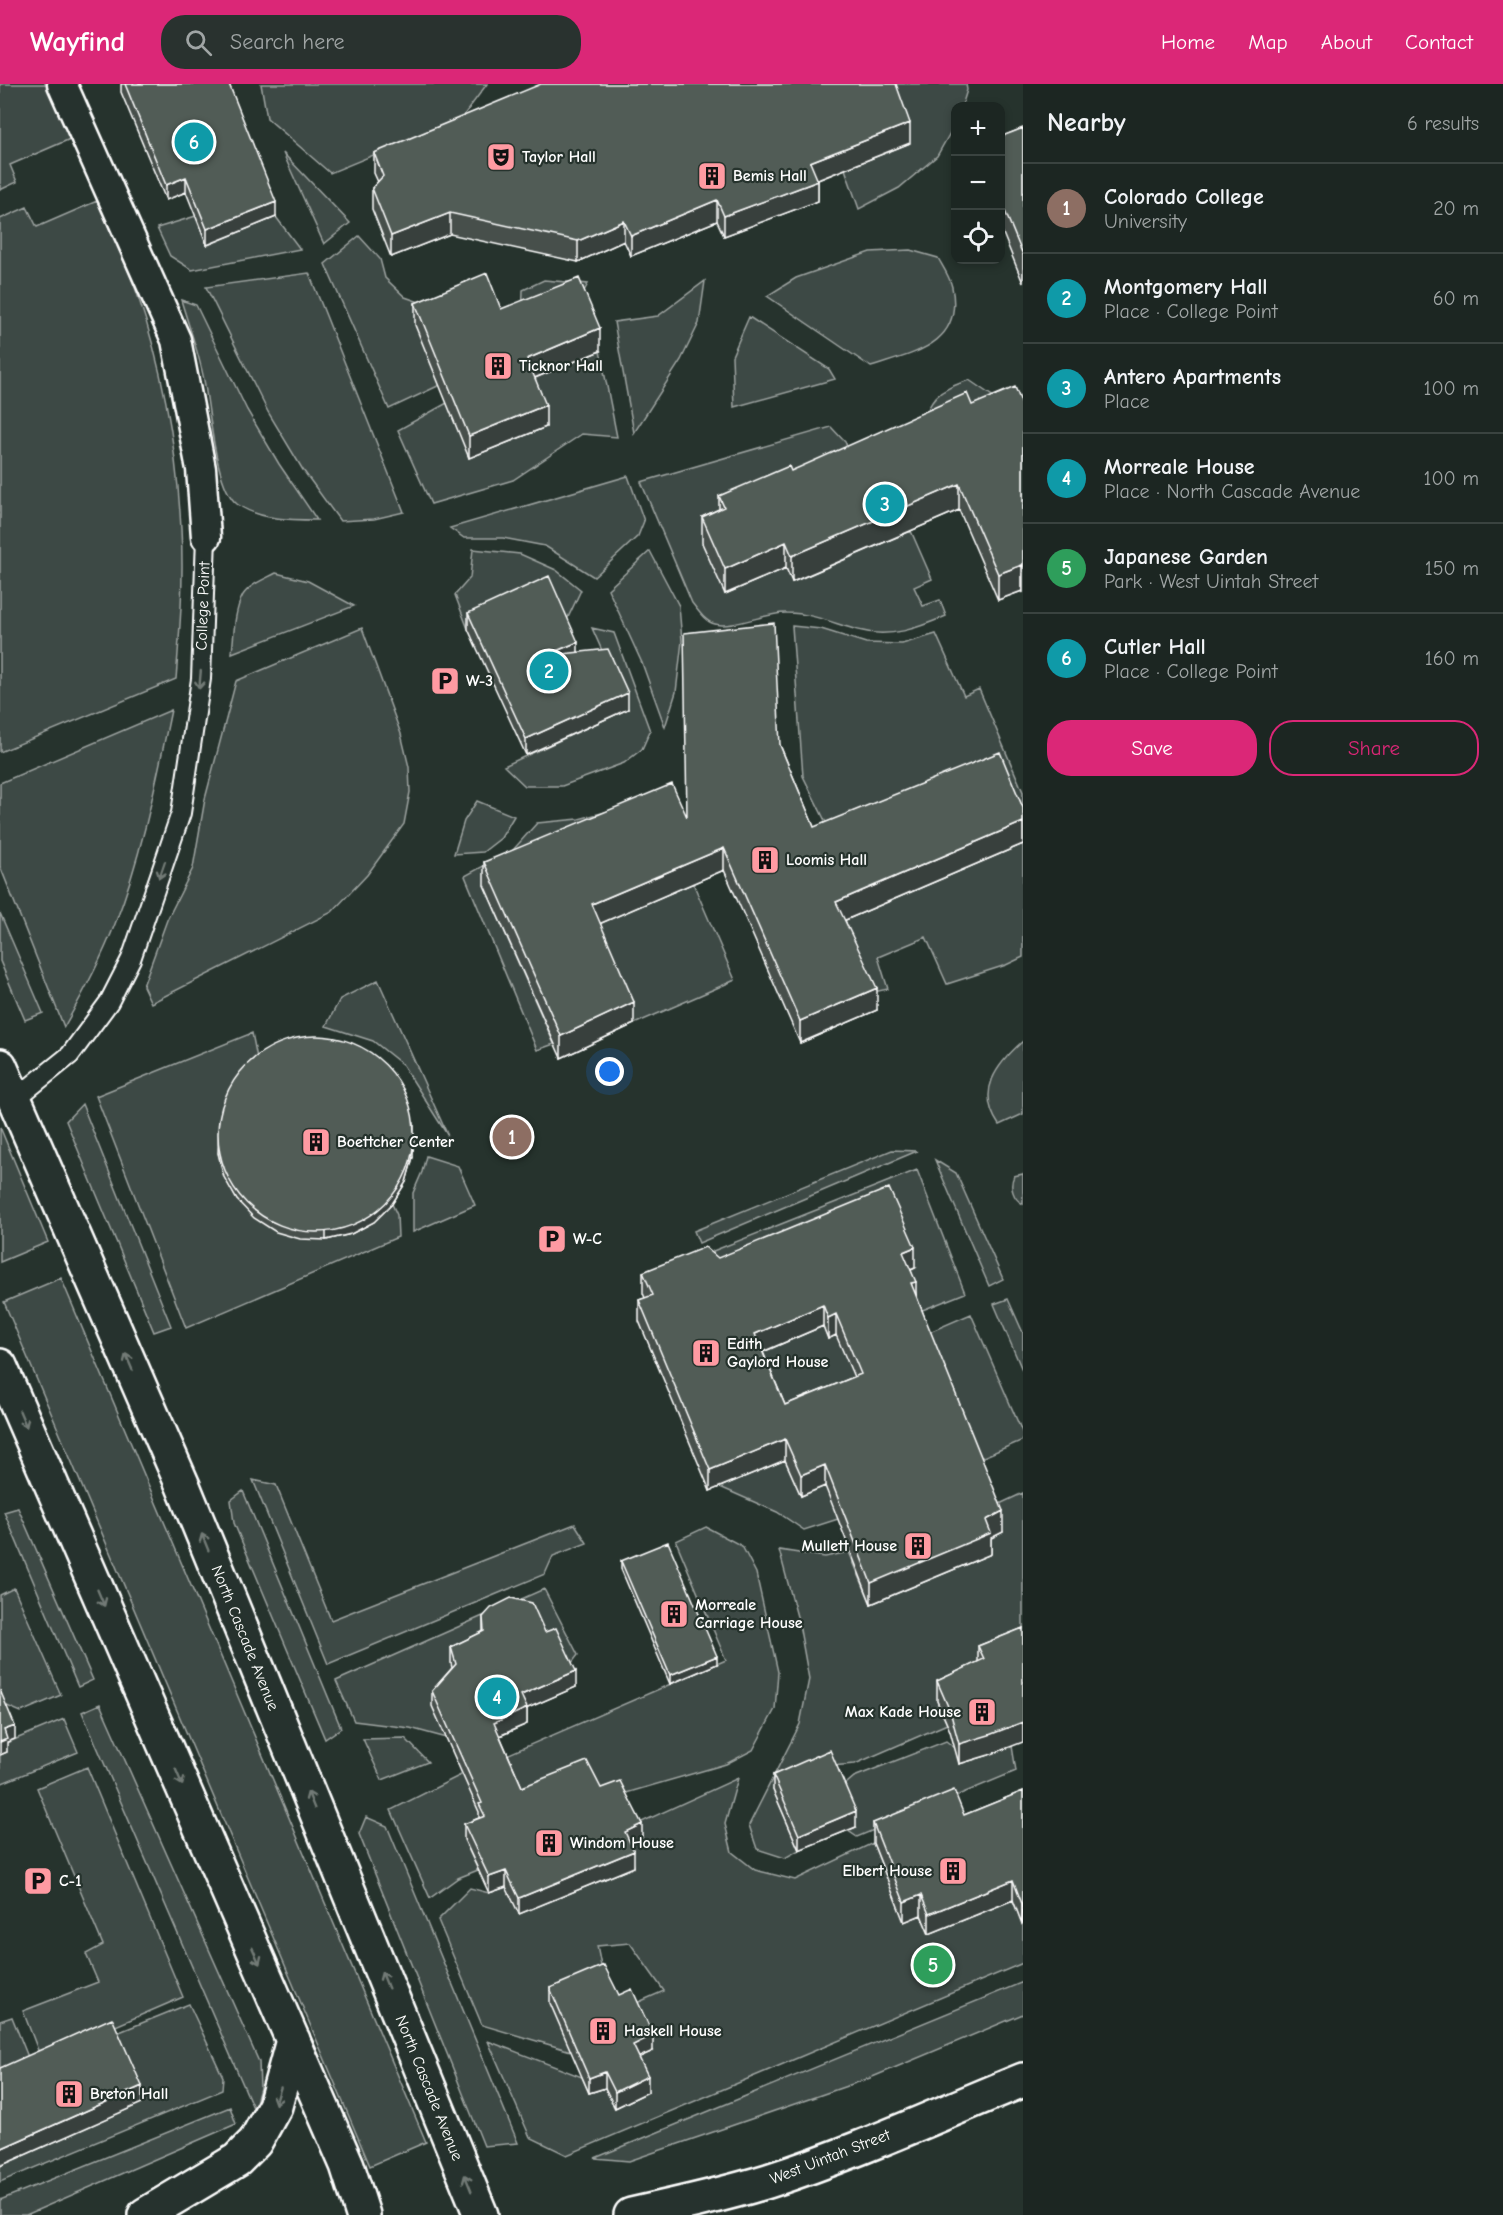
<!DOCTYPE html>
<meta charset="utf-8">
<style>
body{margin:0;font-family:"Comic Neue",sans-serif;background:#29322f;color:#f1f3f6}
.controls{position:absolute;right:18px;top:18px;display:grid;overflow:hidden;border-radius:12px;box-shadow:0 3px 9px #0003}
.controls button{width:54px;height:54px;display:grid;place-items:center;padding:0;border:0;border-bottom:2px solid #3a4340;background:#1c2622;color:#f1f3f6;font:30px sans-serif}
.you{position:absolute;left:610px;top:988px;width:21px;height:21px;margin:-15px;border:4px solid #fff;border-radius:50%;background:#1a73e8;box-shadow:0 0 0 9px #1a73e833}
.badge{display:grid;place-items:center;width:39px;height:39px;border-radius:50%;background:#db2777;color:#fff;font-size:20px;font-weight:700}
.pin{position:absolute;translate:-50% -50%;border:3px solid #fff;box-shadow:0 2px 6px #0006}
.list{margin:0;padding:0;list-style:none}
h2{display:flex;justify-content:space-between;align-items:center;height:78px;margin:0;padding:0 24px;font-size:26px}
h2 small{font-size:20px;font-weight:400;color:#a0a5a5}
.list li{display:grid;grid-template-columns:39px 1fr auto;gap:18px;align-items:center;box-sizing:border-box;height:90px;padding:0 24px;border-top:2px solid #3a4340}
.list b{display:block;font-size:22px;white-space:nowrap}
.list p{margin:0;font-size:20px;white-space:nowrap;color:#a0a5a5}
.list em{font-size:20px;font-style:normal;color:#a0a5a5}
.actions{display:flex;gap:12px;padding:18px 24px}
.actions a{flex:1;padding:14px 0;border:2px solid #db2777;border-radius:24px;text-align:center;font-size:21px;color:#db2777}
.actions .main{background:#db2777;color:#fff}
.icon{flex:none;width:33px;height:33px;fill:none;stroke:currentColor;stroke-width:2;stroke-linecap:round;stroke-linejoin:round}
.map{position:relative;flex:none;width:1023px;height:2131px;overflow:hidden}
header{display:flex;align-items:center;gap:36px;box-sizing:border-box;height:84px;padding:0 30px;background:#db2777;color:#fff}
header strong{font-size:28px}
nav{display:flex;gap:33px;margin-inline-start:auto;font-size:21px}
.search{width:420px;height:54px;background:#29322f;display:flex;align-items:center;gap:15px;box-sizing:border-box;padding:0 21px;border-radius:24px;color:#a0a5a5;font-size:22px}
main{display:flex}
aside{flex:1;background:#1c2622}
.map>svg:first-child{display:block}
.green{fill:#3e4944;stroke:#9ea4a2;stroke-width:1.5}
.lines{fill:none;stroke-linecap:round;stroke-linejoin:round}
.service-casing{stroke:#fff;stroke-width:22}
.pedestrian-casing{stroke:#fff;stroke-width:33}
.secondary-casing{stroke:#fff;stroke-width:38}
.service{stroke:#26332d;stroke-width:18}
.pedestrian{stroke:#26332d;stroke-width:28}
.secondary{stroke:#26332d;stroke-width:33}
.wall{fill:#464f4b;stroke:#fff;stroke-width:1.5;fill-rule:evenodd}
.shaded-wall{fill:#39403d;stroke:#fff;stroke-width:1.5}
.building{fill:#515c57;stroke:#fff;stroke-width:1.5;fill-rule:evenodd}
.oneway{stroke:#727a76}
.labels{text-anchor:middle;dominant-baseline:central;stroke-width:4.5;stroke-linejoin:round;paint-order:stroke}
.poi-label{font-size:16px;font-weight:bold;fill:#fff;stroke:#26332d;text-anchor:start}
.street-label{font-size:16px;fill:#fff;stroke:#26332d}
</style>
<header>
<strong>Wayfind</strong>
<div class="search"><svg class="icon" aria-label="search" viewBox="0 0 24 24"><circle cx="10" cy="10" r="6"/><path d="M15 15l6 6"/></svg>Search here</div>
<nav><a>Home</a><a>Map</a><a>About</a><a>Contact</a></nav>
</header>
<main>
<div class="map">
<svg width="1023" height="2131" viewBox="0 0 1023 2131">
<rect width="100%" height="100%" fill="#26332d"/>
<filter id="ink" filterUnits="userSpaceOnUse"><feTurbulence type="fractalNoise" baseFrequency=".0167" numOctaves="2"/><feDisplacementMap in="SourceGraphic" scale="12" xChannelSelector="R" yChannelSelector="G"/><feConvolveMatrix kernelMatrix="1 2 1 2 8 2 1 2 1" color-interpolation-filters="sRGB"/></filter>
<g filter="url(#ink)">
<path class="green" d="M0,0h54l23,52 -67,29 7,17 -17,8z
M261,0h226l-26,35 -131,54 -63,-55z
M888,0h78l1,6 -5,16h-6l-1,18 -18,32 -38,32 -40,21 -14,-40z
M283,69l67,70 -26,21z
M97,117c13,30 29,61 40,92 26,76 40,156 44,236 3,50 -1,100 -5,150l-176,73v-533l27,-12 10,20z
M196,132l12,29 68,-28 24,32 -108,21 -22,-14 -13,-28z
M359,152l21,23 5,19 20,19 23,8 12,80 -51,24 -64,-145z
M910,166l28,8c5,9 12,19 14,29 12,58 -39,66 -81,80l-104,-71 29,-18 74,-26z
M309,189l95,239 -30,7 -34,2 -37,-51 -35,-58 -62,-125z
M544,196l44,4 -9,16 -57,23 1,-33z
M705,197l-6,42 -18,37 -47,73 -20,-111 44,-6z
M181,216l15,5 51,105 32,54 38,56c-26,0 -58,0 -80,-16 -22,-17 -27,-95 -33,-124 -5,-27 -15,-53 -23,-80z
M749,233l80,52 6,10 -101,28 -2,-51z
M600,267l17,86 -35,-3 -69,46 -82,24 -33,-74 49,-27 80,-22z
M969,296l54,37 -104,12c14,-33 16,-37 50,-49z
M831,343l15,16 4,28 -126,123 62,-26 7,14 118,-51 21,48 -18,8 9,19 17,-6 6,16c-28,12 -56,23 -88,14 -23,-6 -46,-17 -71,-17 -20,-1 -54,16 -72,11 -10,-2 -17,-14 -23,-21l-51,-121z
M628,392l16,45 -6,15 -44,41 -49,-31 -42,-8h-39l-14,-10z
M473,465l47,5 36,16 25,20 -17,36 -96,3 -13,-34 15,-17z
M650,467l29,55 3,35 -6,51 -11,35 -23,-64 -34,-74z
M276,489l32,8 46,25 -122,47c2,-18 2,-42 11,-58 7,-11 22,-16 33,-22z
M792,542l29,3 45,14 36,1 34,-10 28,62 15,-7 44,103v38l-188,11 -32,-65z
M362,544l39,106 8,33 1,25 -6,32 -37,51 -35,37 -181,91 -8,-17 24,-66 26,-52 12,-69 31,-118z
M592,544l22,5 36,98 -8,18 -18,14 -62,23h-37l-21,-20 124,-57z
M171,626c-15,72 -29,145 -56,214 -14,36 -32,70 -51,103l-64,-161v-83z
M477,717l37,15 -13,22 -18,14 -29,2 10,-33z
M628,722l-144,79 70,159 -17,6 -72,-174 48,-26 24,-27 42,-4z
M1023,760v113l-17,8 -59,19 -21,-47 -48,20 10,32 -19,4 -33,-69z
M693,799l42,97 -101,44 -42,-97z
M0,829l43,100 -18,7 -25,-59z
M378,896l70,156 -45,-71 -30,-24 -47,-15 14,-27z
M252,949l6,30 -40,90 6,24 13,23 114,34 41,-30 5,11 1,22 -212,91 -90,-232z
M1023,957v73l-24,11c-23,-34 -3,-60 24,-84z
M82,1020l89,222 -17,6 -88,-211z
M0,1043l48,115 -48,20z
M892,1066l25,1 -218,92 -5,-12z
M426,1072l32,10 17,39 -62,27v-39l9,-21z
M935,1076l21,13 47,106 -14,7z
M917,1086l48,123 -45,18 -17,-38 11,-5 -196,11 -5,-28z
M1023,1090v30c-10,-5 -14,-18 -9,-28z
M61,1194l365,864 -56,24 -366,-864z
M1008,1215l15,34v39l-29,-68z
M893,1228l17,47 -125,67 -30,-71 68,-29 5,12z
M971,1230l52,120v6l-185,79 -34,11 -27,-18 -57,-25 65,-27 16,36 126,-163z
M253,1396l23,5 55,135 244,-96 12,19 -34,13 -8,18 -217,90z
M243,1407l98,237 -16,11 -91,-216 -3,-23z
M1023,1409v155l-86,53 10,23 -92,40 -25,2 -57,24 26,60 -14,8 -28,-9 -8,-24 51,-101 9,-45 -10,-55 -20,-74 46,7 24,-5 22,52 115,-63 7,-34z
M18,1424l75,172 -15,7 -74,-175z
M706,1443l36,19 14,27 22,99 -3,37 -22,41 -27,14 -262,76 14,30 -20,8 -28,20 -39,-88 72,-36 263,-114 -50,-119z
M14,1504l47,107 -40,17 -21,-9v-108z
M544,1505l34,66 -10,13 -112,11 -9,59 -37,-10 -56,-7 -18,-40z
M100,1620l159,358 1,26 -6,22 -172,-398z
M64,1635l14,33 -78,32v-29l7,-3 -3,-8z
M405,1654l23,24 -46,18 -19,-41z
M946,1657l9,7 30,8 27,-10 4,25 -159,66 -10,-7 -7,-41 14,-12z
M87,1683l96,230 -142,61 -18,-47 75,-29 -12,-28 17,-9 -66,-157z
M738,1694l-13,46 7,28 23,18 40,10 78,-37 31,78 17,-6 8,19 76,-52 18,43v38l-456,192 -37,-18 -42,-96 94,36 7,16 16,-5 9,19 19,-47 20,-9 -21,-46 32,-14 -34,-48 -33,3 7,35 -33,70 -89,-26 -44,-105 32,-32 19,5 136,-46 10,-22z
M366,1733l21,9 131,317 -34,3 -125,-312z
M1023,1898v32l-153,64 -241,83 -34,-3z
M189,1920l34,73 -1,13 -222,92v-16l141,-63 -29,-68z
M12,1933l18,45 -30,13v-54z
M230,2023l6,17 -210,91h-26v-15z"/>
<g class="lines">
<g class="service-casing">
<path id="service" d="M14,1016l56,-45 39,-53 22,-43 30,-87 20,-59 20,-134 5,-142"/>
</g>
<g class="pedestrian-casing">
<path id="pedestrian" d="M62,0l114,256 25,129 5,68"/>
</g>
<g class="secondary-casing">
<path id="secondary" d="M0,982l183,420 298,729
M0,1282l347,799 16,50
M145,2131l92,-55 18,-18 20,-36 18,-66
M631,2131c46,-10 92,-20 137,-34 87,-28 171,-67 255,-101"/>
</g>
<use href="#service" class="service"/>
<use href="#pedestrian" class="pedestrian"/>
<use href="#secondary" class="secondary"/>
</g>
<path class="wall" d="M121,0h108l47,133 -69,28 -21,-53 -20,8 -45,-108z
M1023,44v155l-23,-57v-89z
M910,59l-92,37v21l-94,35 -7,-15 -86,35 -7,-15 -46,21 -128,-28 -59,23 -19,-48v-21l6,-6 -4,-9v-20z
M415,219l86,6 99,42 -65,27 11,49 -77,31 -54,-133z
M972,321l51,2v186l-1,-2 -24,9 -39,-90 -167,72 -6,-14 -61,26 -23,-51v-26l17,-8v-13l72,-25z
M468,529l110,39 50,57 -102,46 -58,-126z
M780,661l34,82 209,-19v36l-178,76 32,90 -77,33 -76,-173 -124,53 34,101 -73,34 -77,-173v-23l203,-46z
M219,1035l194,38 -7,25 -14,22 -18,18 -23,12 -25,6 -26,-1 -24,-7 -22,-14 -17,-18 -13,-23 -6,-24z
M718,1174l197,10 -4,2 5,24 87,238 -12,6v16l-120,50 -46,-118 -24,10 -16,-36 -75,31 -71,-170v-21l6,-2 -2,-5v-21zM823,1242l5,13 8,-4 18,42 -69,28 -22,-53z
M621,1477l96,103 -47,20 -49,-115z
M483,1533l62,15 31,55 -49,21v16l-27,12 22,51 79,1 41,51 -12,5 4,23 -115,47 -13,-27 -17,6 -25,-54v-15l15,-6v-6l-47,-106v-15l20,-23 -1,-5v-16l32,-15z
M1023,1544l-34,127 -30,9 -9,-33 -13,-30v-20l41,-19v-16z
M773,1691l83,52 -57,23 -26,-60z
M1023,1707l-1,133 -9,-24 -84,34 -8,-19 -17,7 -31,-79v-20l91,-8z
M550,1904l103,63 -14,6 9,35 -33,16 -10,-20 -16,5 -39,-90z"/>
<path class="shaded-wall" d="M910,39v20l-100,40v-21z
M186,93v15l-20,8v-15z
M818,97v20l-94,35v-20z
M717,116v21l-86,35v-20z
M276,118v15l-69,28v-16z
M450,129v21l-59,23v-21z
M624,137v20l-46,21v-21z
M600,244v23l-73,30v-22z
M546,321v22l-77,31v-22z
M959,400v26l-167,72v-26z
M786,458v26l-61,26v-25z
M1022,481v26l-24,9v-26z
M578,558v15l-34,-1z
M628,609v16l-102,46v-16z
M1023,738v22l-187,80v-22z
M724,764v22l-132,57v-23z
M877,904v22l-77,33v-22z
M634,918v22l-73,34v-22z
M414,1040l-1,33 -7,25 -14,22 -18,18 -23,12 -25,6v-8z
M915,1163v21l-12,5v-21z
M916,1198v21l-5,-20z
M823,1221v21l-68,29v-21z
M836,1230v21l-8,4v-21z
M785,1355v21l-75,31v-21z
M825,1381v21l-24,10v-21z
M1003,1427v21l-12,6v16l-120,50v-21z
M717,1572v8l-47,20v-9z
M576,1587v16l-55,24v-16z
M527,1624v16l-33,14v-15z
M1023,1638v20l-34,13 -30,9v-20z
M15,1642v13l-8,3v10l-7,3v-13l4,-12z
M856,1727v16l-57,23v-15z
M642,1740v15l-17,8v-15z
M634,1767v16l-115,47v-16z
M506,1787v16l-17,6v-16z
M1013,1796v20l-84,34v-20z
M921,1811v20l-17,7v-20z
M1023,1819v20l-1,1v-20z
M653,1951v16l-20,9v-15z
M605,1988v16l-16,5v-15z
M648,1992v16l-33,16v-16z
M142,2002v17l-142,63v-17z"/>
<path class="building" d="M125,0h104l47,118 -69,27 -21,-52 -20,8z
M541,0h355l14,39 -100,39 8,19 -94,35 -7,-16 -86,36 -7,-15 -46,20 -128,-28 -59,23 -19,-48 11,-12 -9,-23z
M1023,44v127l-23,-56v-62z
M487,189l14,36 78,-31 21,50 -73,31 19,46 -77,31 -54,-133z
M1015,303l8,20v160l-1,-2 -24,9 -39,-90 -167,72 -6,-14 -61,27 -23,-52 22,-10 -5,-11 70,-30 2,5 176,-78 5,12z
M549,492l29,66 -34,14 64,-7 20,44 -102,46 -58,-126z
M774,539l6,122 34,82 186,-75 23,56v14l-187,80 41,86 -77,33 -76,-173 -132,56 42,98 -73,34 -77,-174 188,-78 15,33 -3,-184z
M218 1050a98 98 0 1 1 196 0a98 98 0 1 1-196 0Z
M889,1104l26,59 -12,5 13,30 -5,1 92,228 -17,9 5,13 -120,50 -46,-118 -24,10 -16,-36 -75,31 -71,-170 14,-5 -10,-23 62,-25 13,11zM823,1221l5,13 8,-4 25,60 -76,31 -30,-71z
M668,1458l49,114 -47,19 -49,-114z
M511,1514l21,5 13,29 11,-4 20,43 -55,24 6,13 -33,15 28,64 65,-26 14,27 19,-7 22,43 -17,8 9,19 -115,47 -13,-27 -17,6 -25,-53 21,-8 -6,-12 3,-1 -50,-112 24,-27 -5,-17 33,-16 -1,-14 8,-9z
M1023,1544v94l-34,13 -30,9 -9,-33 -13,-30 47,-22 -6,-13z
M0,1606l15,36 -11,4 3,9 -7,3z
M830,1666l26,61 -57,24 -26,-60z
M954,1706l10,25 59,-24v112l-1,1 -9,-24 -84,34 -8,-19 -17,7 -31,-79z
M604,1881l15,30 13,-6 21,46 -20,10 15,31 -33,16 -10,-20 -16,6 -39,-90z
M112,1934l30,68 -142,63v-81z"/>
<defs><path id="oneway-shaft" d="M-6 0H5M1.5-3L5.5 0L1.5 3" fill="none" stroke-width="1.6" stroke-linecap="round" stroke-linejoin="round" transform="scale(1.5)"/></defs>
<g class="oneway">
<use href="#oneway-shaft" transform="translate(200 596) rotate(95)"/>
<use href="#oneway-shaft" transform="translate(162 786) rotate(109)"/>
<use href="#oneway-shaft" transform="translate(129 1278) rotate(-113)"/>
<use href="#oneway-shaft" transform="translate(23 1335) rotate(67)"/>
<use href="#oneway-shaft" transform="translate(205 1458) rotate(-112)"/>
<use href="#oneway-shaft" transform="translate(101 1514) rotate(67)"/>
<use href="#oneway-shaft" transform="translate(179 1693) rotate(67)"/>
<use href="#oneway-shaft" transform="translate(311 1716) rotate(-112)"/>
<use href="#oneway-shaft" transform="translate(256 1872) rotate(66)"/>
<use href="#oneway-shaft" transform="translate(385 1896) rotate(-112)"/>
<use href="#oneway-shaft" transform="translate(278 2012) rotate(107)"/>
<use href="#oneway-shaft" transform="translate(468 2099) rotate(-112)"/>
</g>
</g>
<defs>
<g id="theatre-square" transform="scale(1.5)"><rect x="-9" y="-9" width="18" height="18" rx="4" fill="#ff9aa2" stroke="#26332d"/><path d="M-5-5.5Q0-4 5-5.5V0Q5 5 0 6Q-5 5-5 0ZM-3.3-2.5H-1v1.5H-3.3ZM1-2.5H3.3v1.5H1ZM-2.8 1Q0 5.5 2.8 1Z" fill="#111"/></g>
<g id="building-square" transform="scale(1.5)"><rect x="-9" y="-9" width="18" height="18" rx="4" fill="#ff9aa2" stroke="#26332d"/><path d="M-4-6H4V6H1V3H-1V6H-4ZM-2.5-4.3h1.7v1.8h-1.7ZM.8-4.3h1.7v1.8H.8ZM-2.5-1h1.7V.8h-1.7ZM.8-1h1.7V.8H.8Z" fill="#111"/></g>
<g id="parking-square" transform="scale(1.5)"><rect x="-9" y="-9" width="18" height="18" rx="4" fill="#ff9aa2" stroke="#26332d"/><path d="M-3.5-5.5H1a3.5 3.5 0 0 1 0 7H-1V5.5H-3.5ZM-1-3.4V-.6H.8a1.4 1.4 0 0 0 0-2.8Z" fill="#111"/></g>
</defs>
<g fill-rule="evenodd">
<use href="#theatre-square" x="501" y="73"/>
<use href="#building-square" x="712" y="92"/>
<use href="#building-square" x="498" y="282"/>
<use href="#parking-square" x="445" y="597"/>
<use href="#building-square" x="765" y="776"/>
<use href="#building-square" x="316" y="1058"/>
<use href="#parking-square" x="552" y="1155"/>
<use href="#building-square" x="706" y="1269"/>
<use href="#building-square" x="918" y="1462"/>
<use href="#building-square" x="674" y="1530"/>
<use href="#building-square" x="982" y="1628"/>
<use href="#building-square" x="549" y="1759"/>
<use href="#building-square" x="953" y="1787"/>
<use href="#parking-square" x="38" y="1797"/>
<use href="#building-square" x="603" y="1947"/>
<use href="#building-square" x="69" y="2010"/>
</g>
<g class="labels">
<g class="poi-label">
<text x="522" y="73">Taylor Hall</text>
<text x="733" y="92">Bemis Hall</text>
<text x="519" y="282">Ticknor Hall</text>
<text x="466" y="597">W-3</text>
<text x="786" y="776">Loomis Hall</text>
<text x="337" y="1058">Boettcher Center</text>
<text x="573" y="1155">W-C</text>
<text x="727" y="1260">Edith<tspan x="727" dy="18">Gaylord House</tspan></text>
<text x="897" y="1462" text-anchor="end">Mullett House</text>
<text x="695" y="1521">Morreale<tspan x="695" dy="18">Carriage House</tspan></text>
<text x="961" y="1628" text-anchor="end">Max Kade House</text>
<text x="570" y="1759">Windom House</text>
<text x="932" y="1787" text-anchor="end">Elbert House</text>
<text x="59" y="1797">C-1</text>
<text x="624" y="1947">Haskell House</text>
<text x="90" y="2010">Breton Hall</text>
</g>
<g class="street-label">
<text transform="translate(203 522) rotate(-88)">College Point</text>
<text transform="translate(245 1554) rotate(68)">North Cascade Avenue</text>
<text transform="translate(429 2004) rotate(68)">North Cascade Avenue</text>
<text transform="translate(830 2073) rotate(-21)">West Uintah Street</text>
</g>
</g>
</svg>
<div class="controls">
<button>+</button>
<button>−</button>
<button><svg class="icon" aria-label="locate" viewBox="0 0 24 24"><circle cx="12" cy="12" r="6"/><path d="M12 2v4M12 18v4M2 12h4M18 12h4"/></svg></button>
</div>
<div class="you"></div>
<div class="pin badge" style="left:512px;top:1053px;background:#8d6e63">1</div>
<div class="pin badge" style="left:549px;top:587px;background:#0f9aa8">2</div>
<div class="pin badge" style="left:885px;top:420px;background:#0f9aa8">3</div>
<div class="pin badge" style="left:497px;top:1613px;background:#0f9aa8">4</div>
<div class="pin badge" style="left:933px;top:1881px;background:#2e9e5b">5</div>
<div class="pin badge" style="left:194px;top:58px;background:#0f9aa8">6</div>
</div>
<aside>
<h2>Nearby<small>6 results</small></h2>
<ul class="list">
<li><span class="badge" style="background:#8d6e63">1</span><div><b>Colorado College</b><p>University</p></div><em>20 m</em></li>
<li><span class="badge" style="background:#0f9aa8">2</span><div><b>Montgomery Hall</b><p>Place · College Point</p></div><em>60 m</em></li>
<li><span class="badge" style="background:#0f9aa8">3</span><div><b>Antero Apartments</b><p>Place</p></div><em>100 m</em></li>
<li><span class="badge" style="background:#0f9aa8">4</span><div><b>Morreale House</b><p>Place · North Cascade Avenue</p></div><em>100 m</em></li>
<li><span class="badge" style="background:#2e9e5b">5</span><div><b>Japanese Garden</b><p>Park · West Uintah Street</p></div><em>150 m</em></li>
<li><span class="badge" style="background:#0f9aa8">6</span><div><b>Cutler Hall</b><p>Place · College Point</p></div><em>160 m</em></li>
</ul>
<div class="actions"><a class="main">Save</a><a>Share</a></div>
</aside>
</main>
